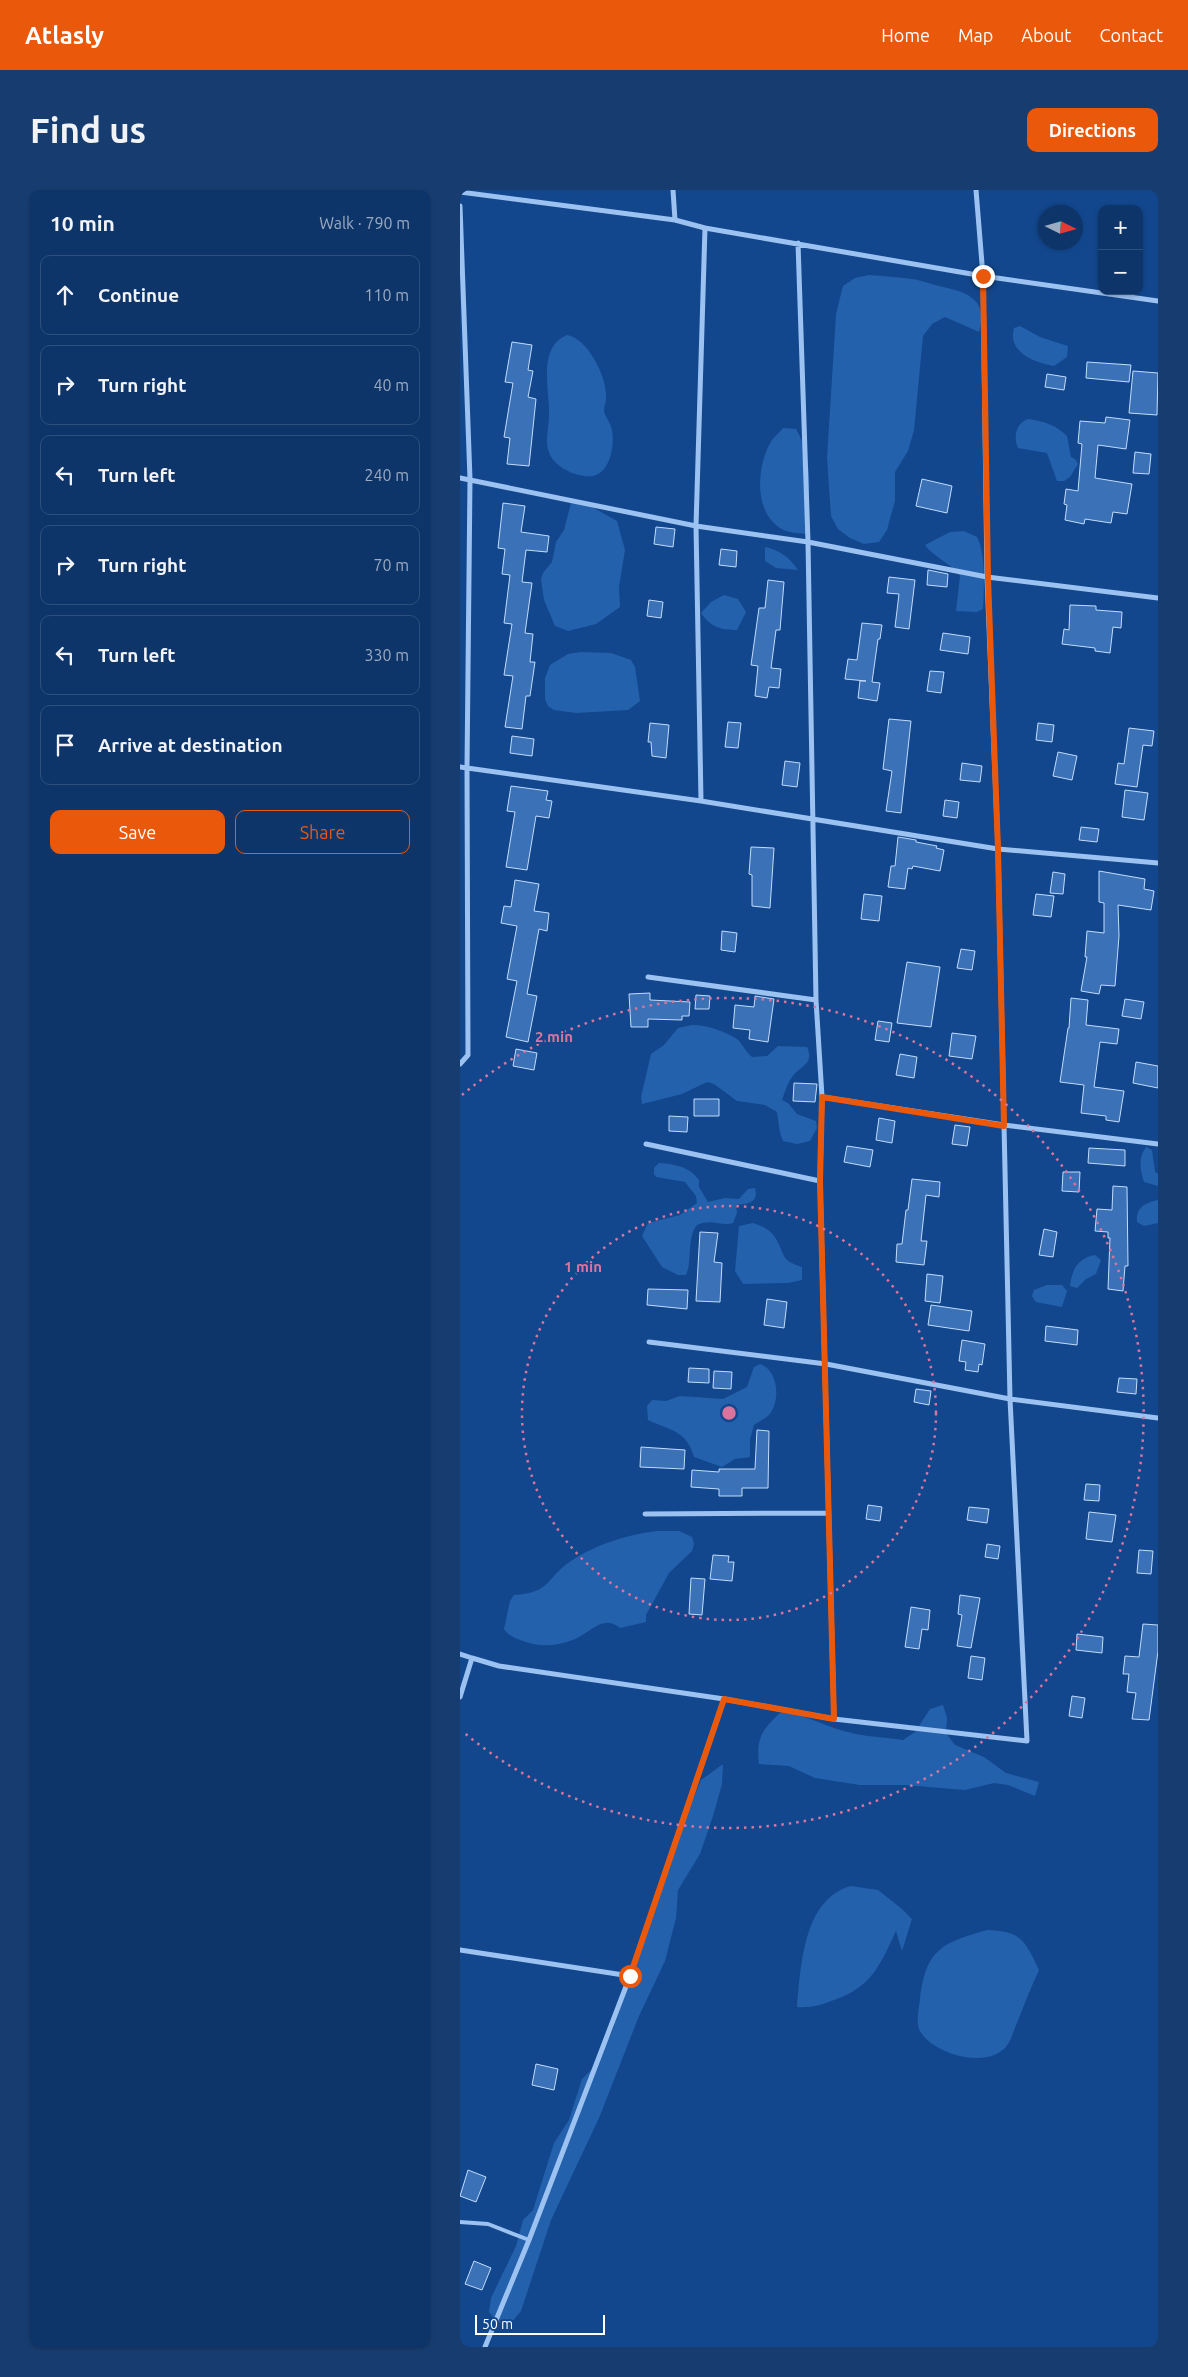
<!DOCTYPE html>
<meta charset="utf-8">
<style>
body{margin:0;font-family:Ubuntu,sans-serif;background:#173d70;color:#f1f3f6}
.controls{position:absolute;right:15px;top:15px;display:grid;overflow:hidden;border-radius:10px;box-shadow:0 1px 4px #0004}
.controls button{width:45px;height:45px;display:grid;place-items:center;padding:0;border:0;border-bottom:1px solid #2e507e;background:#0e356a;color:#f1f3f6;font:25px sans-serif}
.compass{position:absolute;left:578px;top:15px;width:45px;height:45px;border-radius:50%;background:#0e356a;box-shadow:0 1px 4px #0004;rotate:95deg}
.scale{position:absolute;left:15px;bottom:12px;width:130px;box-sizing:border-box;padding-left:5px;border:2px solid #fff;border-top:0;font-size:14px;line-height:18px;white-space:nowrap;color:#fff;-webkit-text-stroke:4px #12478d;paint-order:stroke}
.stop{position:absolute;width:15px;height:15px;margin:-11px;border:4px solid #ea580c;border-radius:50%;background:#fff}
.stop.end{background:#ea580c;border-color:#fff;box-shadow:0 1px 5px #0008}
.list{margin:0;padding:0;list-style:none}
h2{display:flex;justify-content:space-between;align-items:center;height:65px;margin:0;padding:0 20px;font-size:21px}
h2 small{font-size:16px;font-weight:400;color:#9babc1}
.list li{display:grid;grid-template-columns:32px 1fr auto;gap:15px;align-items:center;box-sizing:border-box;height:80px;margin:0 10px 10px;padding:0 10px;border:1px solid #2e507e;border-radius:10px}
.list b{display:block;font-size:19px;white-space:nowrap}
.list em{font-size:16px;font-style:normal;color:#9babc1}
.actions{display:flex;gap:10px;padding:15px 20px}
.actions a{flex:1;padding:11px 0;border:1px solid #ea580c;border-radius:10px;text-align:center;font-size:18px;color:#ea580c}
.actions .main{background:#ea580c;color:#fff}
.icon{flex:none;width:28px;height:28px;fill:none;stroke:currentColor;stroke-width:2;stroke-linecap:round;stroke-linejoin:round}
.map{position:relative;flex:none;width:698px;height:2157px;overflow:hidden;border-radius:10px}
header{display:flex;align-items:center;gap:30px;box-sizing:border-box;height:70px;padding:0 25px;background:#ea580c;color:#fff}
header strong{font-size:24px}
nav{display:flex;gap:28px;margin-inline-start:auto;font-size:18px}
.intro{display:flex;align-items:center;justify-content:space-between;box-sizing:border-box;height:120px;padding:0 30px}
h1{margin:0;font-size:35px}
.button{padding:12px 22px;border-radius:10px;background:#ea580c;color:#fff;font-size:18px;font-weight:700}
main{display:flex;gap:30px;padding:0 30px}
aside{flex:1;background:#0e356a;border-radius:10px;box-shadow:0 1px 4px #0004}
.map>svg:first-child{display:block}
.green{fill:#2461ac}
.building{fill:#3b71b6;stroke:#c2dcfc}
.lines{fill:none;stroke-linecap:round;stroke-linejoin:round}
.service{stroke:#9cc2f1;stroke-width:4}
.minor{stroke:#9cc2f1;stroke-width:5}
.route{stroke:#ea580c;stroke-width:6}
.ring{fill:none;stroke:#da749d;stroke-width:2.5;stroke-dasharray:2.5 5}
.centre{fill:#da749d;stroke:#12478d;stroke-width:2.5}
.ring-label{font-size:15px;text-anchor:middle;font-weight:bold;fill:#da749d;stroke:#12478d;stroke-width:4;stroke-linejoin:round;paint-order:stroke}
</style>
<header>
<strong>Atlasly</strong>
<nav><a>Home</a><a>Map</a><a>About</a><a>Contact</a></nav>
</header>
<div class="intro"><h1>Find us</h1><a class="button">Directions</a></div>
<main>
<aside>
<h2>10 min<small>Walk · 790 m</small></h2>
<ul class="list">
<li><svg class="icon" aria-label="ahead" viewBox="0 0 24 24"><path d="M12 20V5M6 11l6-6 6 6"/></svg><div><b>Continue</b></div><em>110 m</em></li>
<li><svg class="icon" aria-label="right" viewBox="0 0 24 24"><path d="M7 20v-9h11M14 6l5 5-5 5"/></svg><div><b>Turn right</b></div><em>40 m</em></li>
<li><svg class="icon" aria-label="left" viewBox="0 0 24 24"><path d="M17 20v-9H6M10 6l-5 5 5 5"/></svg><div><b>Turn left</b></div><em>240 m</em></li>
<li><svg class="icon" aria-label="right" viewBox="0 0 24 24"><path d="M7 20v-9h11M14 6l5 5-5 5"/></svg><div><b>Turn right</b></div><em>70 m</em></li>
<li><svg class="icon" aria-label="left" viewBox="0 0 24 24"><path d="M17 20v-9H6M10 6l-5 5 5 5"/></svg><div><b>Turn left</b></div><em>330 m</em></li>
<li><svg class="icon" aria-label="arrive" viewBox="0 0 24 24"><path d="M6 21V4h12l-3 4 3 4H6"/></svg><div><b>Arrive at destination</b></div></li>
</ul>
<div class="actions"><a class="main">Save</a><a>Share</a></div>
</aside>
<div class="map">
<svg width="698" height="2157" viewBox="0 0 698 2157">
<rect width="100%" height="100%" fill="#12478d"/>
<path class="green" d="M409,85c14,1 29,2 43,4 9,1 18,5 27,7 27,6 50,12 40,46l-34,-15 -13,7 -9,12 -9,94 -6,21 -13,21v29l-4,14 -4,15 -8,12 -15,2 -14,-6 -12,-9 -7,-13 -4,-58 9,-144 7,-28 12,-8z
M560,136l20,11 28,9 -1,11 -13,9c-20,-3 -47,-14 -40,-38z
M107,145c20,3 39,40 39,60 1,5 -2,10 -2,15 0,5 6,12 7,17 5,14 0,46 -18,49 -15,2 -39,-8 -44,-24 -5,-12 1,-28 0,-41 0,-24 -11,-64 18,-76z
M568,229c15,2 28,6 39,17l4,21 4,2 3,5 -8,13 -6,4h-7l-10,-28 -29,-5c-5,-11 -2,-25 10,-29z
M323,238l13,1c19,32 13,69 10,105 -6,-1 -14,-1 -20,-3 -34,-14 -30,-66 -14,-91 3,-4 8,-8 11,-12z
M111,313h14l32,18 8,29 -6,37 1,20 -24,17 -28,7 -13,-5 -11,-26 -3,-21 2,-6 9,-11 4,-20 8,-12z
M504,341l13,6c9,17 7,53 6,72l-6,3 -21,-1 4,-35c-10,-14 -26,-18 -35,-31l25,-13z
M305,357c16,4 24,10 33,23l-22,-2 -11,-7z
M264,405l14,4 8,13 -9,18c-17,0 -26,-3 -36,-17l10,-11z
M121,462l30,1 20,7 4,7 5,34 -12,9 -52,3 -22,-3 -6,-4 -3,-7v-21l5,-13 18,-11z
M232,835c15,0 32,6 45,14 5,4 9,13 15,18l15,-1 11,-10 29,1c8,17 -7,19 -15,30 -5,7 -7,15 -10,23l6,3 9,11 19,7 1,7 -7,13 -13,3 -14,-3 -3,-8 -3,-21 -12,-7 -28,-4 -23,-17 -7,-2 -25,12 -40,10 -1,-7 10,-43 13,-9 14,-17z
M686,957l6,3 3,22 3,2v12l-14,-4c-4,-12 -6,-25 2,-35z
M199,973c16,1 31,4 40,17v7l9,15 17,-4 14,1 9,-10 7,-1c4,15 -7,16 -19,17l1,8 -4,10c-12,4 -20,-5 -36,2 -11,14 -4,34 -11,50h-8l-16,-8 -20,-31 6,-13 32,-8 17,-12 -1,-7 -11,-14 -29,-5 -2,-3v-6z
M698,1010v23l-14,3 -7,-4c-1,-15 8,-19 21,-22z
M293,1033c9,3 18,7 23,16 10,17 4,21 26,28v13l-14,3 -45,1 -8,-13 4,-45z
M635,1065l6,5 -5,14 -10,5 -9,9 -7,-2c2,-17 8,-28 25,-31z
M587,1095h15l5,6 -5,16 -26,-5 -4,-6 2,-6z
M300,1174c19,6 21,39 8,52 -4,3 -10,6 -14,9l-4,14v18l-15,2 -13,8 -28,-10c-8,-28 -24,-26 -46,-37l-1,-14 5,-6 14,1 14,-5 43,3 24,-12 7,-20z
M197,1341h22l13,6 2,7 -2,7 -23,22 -23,42v7l-26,6c-16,-13 -27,2 -41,9 -17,9 -38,11 -56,4 -9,-3 -14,-5 -19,-12l6,-28 4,-6c38,-2 32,-18 57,-34 23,-16 59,-27 86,-30z
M483,1515l4,13 -1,15 9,12 29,12 22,16 33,9 -4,14 -27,-11 -14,-2 -29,7 -60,-5h-45l-45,-7 -26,-12 -30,-2c-3,-26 3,-34 21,-51 23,-1 45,14 68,19 17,5 37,5 55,8l12,-8 15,-23z
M263,1574l-1,20 -9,32 -13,38 -22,36 -2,28 -11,43 -26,55 -40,102 -48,102 -30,91 -9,11 -14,1 -9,-11 2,-14 25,-52 7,-26 10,-10 21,-67 15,-23 13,-41 10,-10 20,-37 41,-127 23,-56 12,-38 13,-31z
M391,1696l27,4 24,19 10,10 -10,32 -6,-20c-16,34 -24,56 -62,69 -13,5 -22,8 -37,7 4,-41 6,-108 54,-121z
M527,1740c34,1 38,10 52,40 -8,17 -15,35 -22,53 -3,6 -5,15 -9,21 -17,27 -77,11 -89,-15 -3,-8 0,-21 1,-30 6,-50 22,-56 67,-69z"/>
<path class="building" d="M52,152l20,3 -4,25 5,1 -5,26 8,2 -7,67 -22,-2 3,-26 -6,-1 9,-54 -8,-1z
M627,172l44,3 -2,17 -43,-4z
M673,181l25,2 -1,42 -28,-2z
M587,184l19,3 -2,13 -19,-3z
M646,227l24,3 -4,29 -28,-4 -3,33 37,6 -5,30 -14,-2 -2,11 -26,-4 -1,5 -19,-4 2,-15 -3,-1 2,-15 12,2 4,-47 -4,-1 2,-22 25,2z
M675,262l16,2 -2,20 -16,-1z
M462,289l30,7 -5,27 -31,-7z
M43,313l22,3 -4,26 28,4 -2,16 -21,-2 -4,32 10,1 -7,50 8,1 -3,28h5l-5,34h-4l-4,33 -17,-2 8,-51 -9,-1 8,-51 -8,-1 6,-48 -8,-1 3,-25 -7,-1z
M196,337l19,2 -2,18 -19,-3z
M261,359l16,2 -1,16 -17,-2z
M468,380l20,4 -1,13 -20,-2z
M429,387l26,3 -6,49 -14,-2 4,-33 -12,-1z
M308,390l16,2 -4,48h-4l-5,38 10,1 -2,19 -10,-1 -2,11 -12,-2 3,-30 -7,-1 8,-57h6z
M189,410l14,2 -2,16 -14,-2z
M610,415l26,1v4l26,2 -1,16 -8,-1 -3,26 -15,-2v-3l-33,-4 2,-15 5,1z
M402,433l20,2 -2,14h-2l-6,43 8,1 -3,18 -19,-3 2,-17h6l-21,-2 3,-20 9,1z
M483,443l27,4 -2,17 -28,-4z
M470,481l14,1 -3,21 -14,-2z
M429,529l22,2 -10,92 -15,-2 6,-40 -9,-2z
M268,532l13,1 -3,25 -13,-1z
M190,533l19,2 -3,33 -14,-2 -1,-14h-3z
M578,533l16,2 -2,17 -16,-2z
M669,538l25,3 -2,15 -9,-1 -6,42 -22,-3 3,-21 6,1z
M52,546l22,3 -2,17 -22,-3z
M598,562l19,4 -5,24 -19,-4z
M325,571l15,2 -3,24 -15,-2z
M502,573l20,3 -2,16 -20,-2z
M51,596l37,5 -2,9 6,1 -3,17 -13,-2 -9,54 -21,-3 9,-55 -8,-1z
M665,600l23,3 -4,27 -22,-3z
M485,610l14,2 -2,16 -14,-2z
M621,637l18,2 -2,13 -18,-2z
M438,647l18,3v2l21,4 -1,2 8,2 -4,21 -27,-5 -1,3 -4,-1 -3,21 -17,-2 3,-21h4z
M291,657l23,1 -4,60 -18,-2v-31l-3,-1z
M639,681l46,8 -1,10 10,2 -3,19 -33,-5 1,31 -4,50 -14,-1 -2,9 -18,-3 6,-34h-2l2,-26 17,2v-30l-5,-1z
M593,682l12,2 -2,20 -13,-1z
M55,690l24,4 -5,27 15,2 -2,18 -8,-2 -12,65 10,2 -9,46 -22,-5 11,-56 -10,-2 10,-53 -16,-3 3,-17 7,1z
M404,704l18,2 -3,25 -18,-2z
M576,704l18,2 -3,21 -18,-2z
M262,741l15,2 -2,19 -14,-2z
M501,759l14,2 -3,19 -15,-2z
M447,772l33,5 -9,60 -34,-4z
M190,803v7l40,2 -1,14h-7v4l-34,-1v8h-17l-2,-33z
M236,805l14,1 -1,13h-14z
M295,806l19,3 -6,43 -19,-3 1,-9 -17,-2 2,-23 19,2z
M611,808l17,2 -2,25 33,4 -2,15 -17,-2 -6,45 30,4 -5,31 -13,-2v-4l-25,-3 3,-28 -24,-3 8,-54h1z
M665,809l19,3 -3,17 -19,-3z
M418,831l14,2 -3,19 -14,-2z
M492,843l24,3 -4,23 -23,-3z
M56,859l21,4 -3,17 -21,-4z
M440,864l17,3 -3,21 -18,-3z
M676,872l22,4v22l-25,-5z
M334,893l23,1 -2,18 -22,-1z
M234,909h25v17h-25z
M209,926l19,1 -1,15 -18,-1z
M419,928l16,3 -3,22 -16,-3z
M495,935l15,2 -3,19 -15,-2z
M387,956l26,4 -3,17 -26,-5z
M629,958l36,2v16l-37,-3z
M603,982h17l-1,20 -17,-1z
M452,989l28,3 -1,15 -13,-2 -5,46h6l-3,24 -28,-3 1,-18h5l4,-34h2z
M653,996l14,1 1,79h-3l-2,25 -15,-2 2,-51h-2v-6l-13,-1 2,-22 15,1z
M584,1039l13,3 -4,25 -14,-2z
M240,1042l18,1 -4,29 8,1 -2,39 -24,-1z
M467,1084l16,2 -3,27 -15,-2z
M188,1099l40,1 -1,19 -40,-4z
M307,1109l20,3 -3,26 -20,-3z
M471,1115l41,6 -3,20 -41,-6z
M586,1136l32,4 -1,15 -32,-4z
M502,1150l23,4 -3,21 -3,-1 -1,8 -13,-2 1,-8 -7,-1z
M229,1178l20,1v14l-21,-1z
M254,1181l18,1 -1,17 -18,-1z
M659,1188l18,1 -1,15 -19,-2z
M456,1199l15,2 -2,14 -15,-3z
M297,1240l12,1 -1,57h-26v8h-23v-7l-28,-2 1,-17 27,2v-3h36z
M181,1257l44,3 -1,19 -44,-2z
M626,1294l14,1 -1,16 -15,-1z
M408,1315l14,2 -2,14 -14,-2z
M509,1317l20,2 -2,14 -20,-3z
M629,1322l27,3 -4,27 -26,-3z
M527,1354l13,2 -2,13 -13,-2z
M679,1360l14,1 -2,23 -14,-1z
M253,1365l16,1 -1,6h6l-2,19 -22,-2z
M231,1388l14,1 -3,36 -13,-1z
M500,1405l20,3 -9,50 -14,-2 5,-31 -4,-1z
M451,1417l19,3 -2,20 -6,-1 -3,20 -14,-2z
M683,1434l15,1v26l-9,69 -17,-1 4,-26 -9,-1 2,-18h-6l2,-18 14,1z
M617,1444l26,3 -1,16 -26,-3z
M511,1466l14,2 -3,22 -14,-2z
M612,1506l13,2 -3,20 -13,-2z
M76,1874l22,5 -4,21 -22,-5z
M8,1980l18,7 -10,25 -16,-6z
M14,2071l17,7 -9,22 -17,-6z"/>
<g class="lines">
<path class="service" d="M0,2032l28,2 41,16"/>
<path class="minor" d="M213,0l2,30
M516,0l7,86 4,301 11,272 12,550 148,19
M0,2l215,28 30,8 278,48 175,25
M0,16l10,273 -3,289 1,287 -8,9
M338,53l10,299 8,458 6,97 -2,84 14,538
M0,288l236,48 112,16 179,35 171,21
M0,577l241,34 297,48 160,14
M241,611l-5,-275 9,-298
M188,787l168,23
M362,907l182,28 154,19
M186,954l174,37
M185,1324l183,-1
M0,1464l12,4 -12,39
M12,1468l27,8 225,33 110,20 193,22 -17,-342 -184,-35 -177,-22
M0,1760l170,26
M25,2157l44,-107 101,-264 94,-277"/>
</g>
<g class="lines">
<path class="route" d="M170,1786l94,-277 110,20 -14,-538 2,-84 182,29 -6,-277 -10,-271 -5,-302"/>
</g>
<g class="ring">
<circle cx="269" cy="1223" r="207"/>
<path d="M2 905A415 415 0 1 1 2 1541"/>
</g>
<circle cx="269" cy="1223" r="8" class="centre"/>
<g class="ring-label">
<text x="94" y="852">2 min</text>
<text x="123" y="1082">1 min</text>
</g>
</svg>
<div class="controls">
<button>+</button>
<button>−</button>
</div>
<svg class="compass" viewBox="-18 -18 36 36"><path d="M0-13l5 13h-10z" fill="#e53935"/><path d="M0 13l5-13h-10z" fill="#9babc1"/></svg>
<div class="scale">50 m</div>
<div class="stop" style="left:170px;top:1786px"></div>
<div class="stop end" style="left:523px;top:86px"></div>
</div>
</main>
